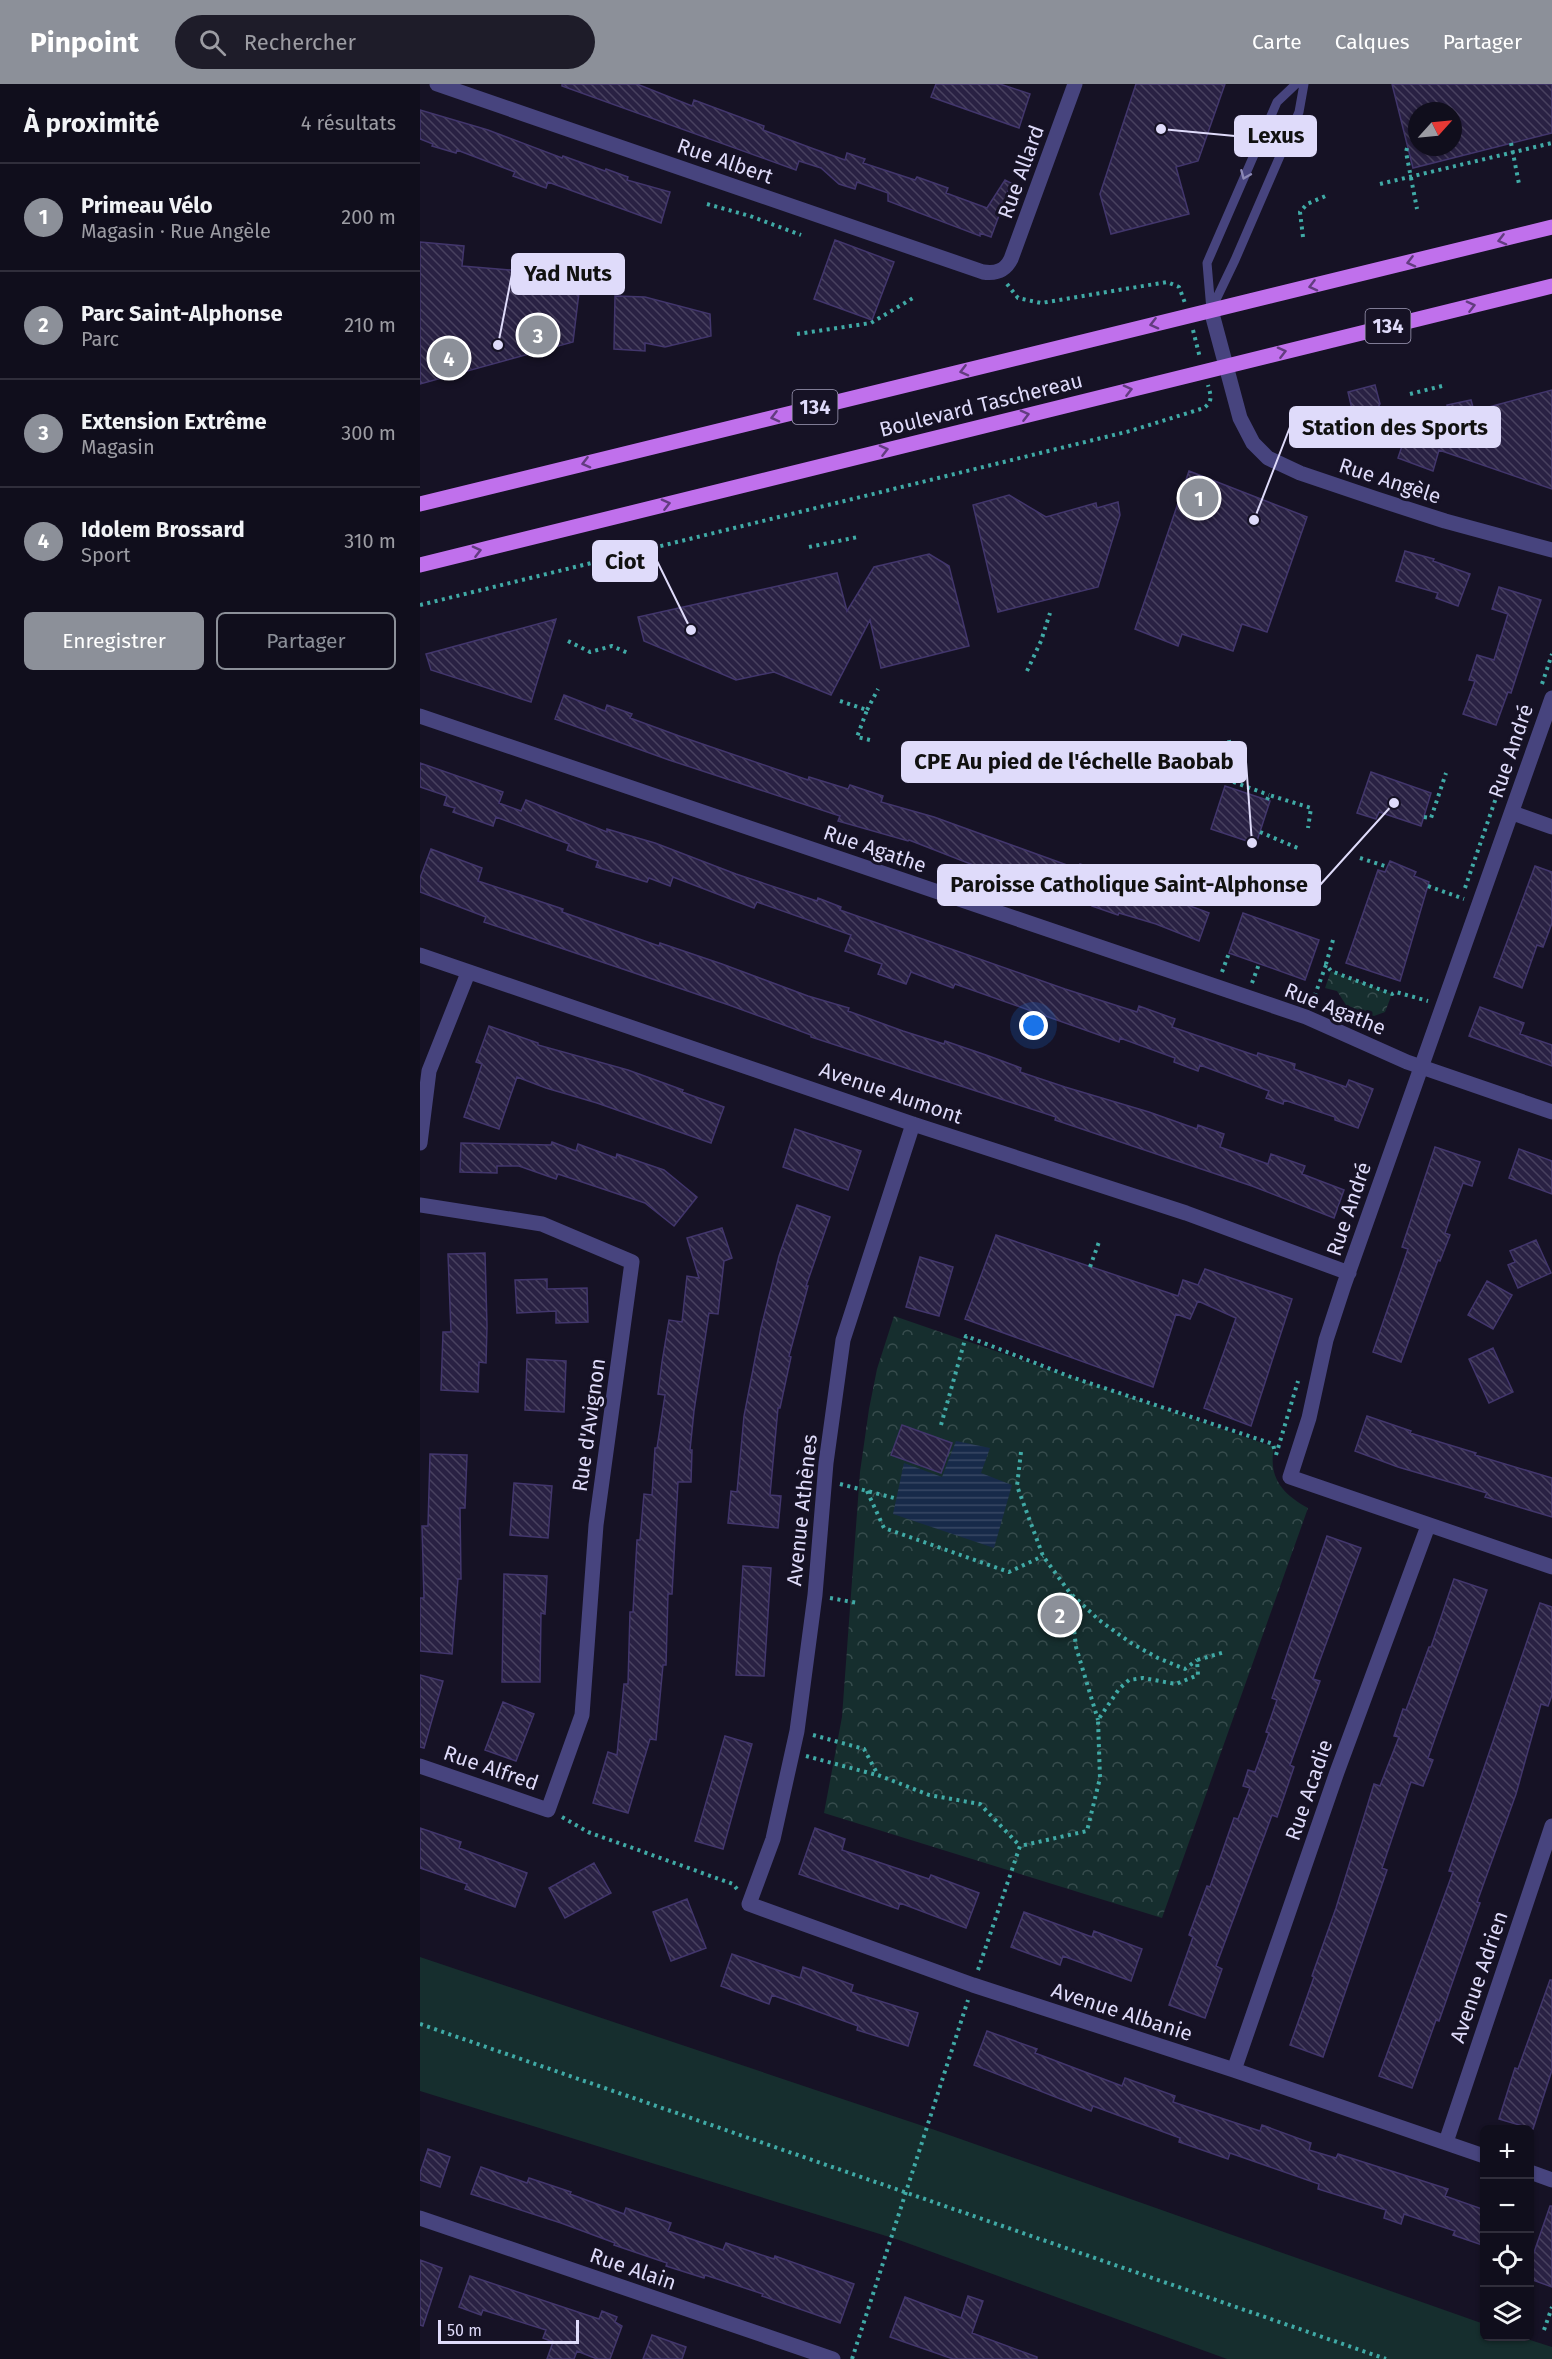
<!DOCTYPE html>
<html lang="fr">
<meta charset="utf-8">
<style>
body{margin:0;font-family:"Fira Sans",sans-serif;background:#1e1c29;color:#f1f3f6}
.controls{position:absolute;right:18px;bottom:18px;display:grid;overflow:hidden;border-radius:9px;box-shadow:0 2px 4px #0004}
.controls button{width:54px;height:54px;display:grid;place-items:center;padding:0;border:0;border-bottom:2px solid #302e3b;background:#100e1c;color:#f1f3f6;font:30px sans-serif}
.compass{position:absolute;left:988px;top:18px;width:54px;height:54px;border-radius:50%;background:#100e1c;box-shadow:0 2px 4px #0004;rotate:63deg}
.scale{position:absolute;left:18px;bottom:15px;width:141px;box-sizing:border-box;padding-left:6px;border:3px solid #dfdbfa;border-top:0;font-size:16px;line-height:21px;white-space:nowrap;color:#dfdbfa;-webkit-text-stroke:4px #161225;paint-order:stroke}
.you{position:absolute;left:614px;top:942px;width:21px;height:21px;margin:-15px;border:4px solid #fff;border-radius:50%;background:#1a73e8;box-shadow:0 0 0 9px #1a73e833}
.badge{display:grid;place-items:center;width:39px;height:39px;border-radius:50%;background:#8c9099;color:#fff;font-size:20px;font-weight:700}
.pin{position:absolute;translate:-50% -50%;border:3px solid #fff;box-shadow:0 2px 6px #0006}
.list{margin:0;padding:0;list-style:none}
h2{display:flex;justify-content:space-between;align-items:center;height:78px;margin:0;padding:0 24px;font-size:26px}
h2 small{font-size:20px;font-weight:400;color:#9c9ca3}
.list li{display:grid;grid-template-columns:39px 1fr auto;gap:18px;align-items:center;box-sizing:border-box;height:108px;padding:0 24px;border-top:2px solid #302e3b}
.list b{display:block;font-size:22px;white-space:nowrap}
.list p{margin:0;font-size:20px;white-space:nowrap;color:#9c9ca3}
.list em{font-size:20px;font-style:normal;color:#9c9ca3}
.actions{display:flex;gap:12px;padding:18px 24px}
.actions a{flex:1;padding:14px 0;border:2px solid #8c9099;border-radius:9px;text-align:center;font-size:21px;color:#8c9099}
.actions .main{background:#8c9099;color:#fff}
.icon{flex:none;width:33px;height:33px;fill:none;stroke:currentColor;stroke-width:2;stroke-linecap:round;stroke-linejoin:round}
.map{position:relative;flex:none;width:1132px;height:2275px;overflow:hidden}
header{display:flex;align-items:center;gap:36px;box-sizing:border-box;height:84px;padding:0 30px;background:#8c9099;color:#fff}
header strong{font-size:28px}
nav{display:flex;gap:33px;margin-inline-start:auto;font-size:21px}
.search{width:420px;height:54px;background:#1e1c29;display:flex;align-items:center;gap:15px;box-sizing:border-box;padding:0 21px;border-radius:33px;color:#9c9ca3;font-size:22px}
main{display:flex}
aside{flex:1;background:#100e1c}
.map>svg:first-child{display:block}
.green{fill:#162e2e}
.park{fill:url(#park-crowns)}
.water{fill:url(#water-rules)}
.building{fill:url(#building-back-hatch);stroke:#42366c;stroke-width:1.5;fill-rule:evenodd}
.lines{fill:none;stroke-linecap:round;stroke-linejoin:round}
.path{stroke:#40aaa6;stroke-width:4;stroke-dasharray:3 4.5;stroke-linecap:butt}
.service{stroke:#47447e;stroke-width:9}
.minor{stroke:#47447e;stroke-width:15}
.primary{stroke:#c070ec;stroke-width:15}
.oneway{stroke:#8b88b6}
.oneway2{stroke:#623c7f}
.labels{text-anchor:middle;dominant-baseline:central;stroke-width:6;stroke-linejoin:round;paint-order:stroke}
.shield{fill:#161225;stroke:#a39fba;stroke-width:1.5}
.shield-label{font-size:20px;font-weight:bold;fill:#dfdbfa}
.street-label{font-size:21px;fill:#dfdbfa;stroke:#161225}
.leader{fill:none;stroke:#dfdbfa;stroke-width:2}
.callout-dot{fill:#dfdbfa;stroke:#161225;stroke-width:2}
.callout{fill:#dfdbfa;stroke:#dfdbfa;stroke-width:2}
.callout-label{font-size:22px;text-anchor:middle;font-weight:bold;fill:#111}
</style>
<header>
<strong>Pinpoint</strong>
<div class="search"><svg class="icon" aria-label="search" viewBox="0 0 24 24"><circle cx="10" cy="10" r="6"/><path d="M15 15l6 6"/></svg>Rechercher</div>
<nav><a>Carte</a><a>Calques</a><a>Partager</a></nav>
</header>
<main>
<aside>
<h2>À proximité<small>4 résultats</small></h2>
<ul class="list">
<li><span class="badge">1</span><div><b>Primeau Vélo</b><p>Magasin · Rue Angèle</p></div><em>200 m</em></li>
<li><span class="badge">2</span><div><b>Parc Saint-Alphonse</b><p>Parc</p></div><em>210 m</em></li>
<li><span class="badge">3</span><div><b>Extension Extrême</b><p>Magasin</p></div><em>300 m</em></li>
<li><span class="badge">4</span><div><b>Idolem Brossard</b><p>Sport</p></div><em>310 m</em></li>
</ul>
<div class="actions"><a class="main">Enregistrer</a><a>Partager</a></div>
</aside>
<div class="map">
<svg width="1132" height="2275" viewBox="0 0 1132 2275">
<defs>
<pattern id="park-crowns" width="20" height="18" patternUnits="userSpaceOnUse" patternTransform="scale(1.5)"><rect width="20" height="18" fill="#162e2e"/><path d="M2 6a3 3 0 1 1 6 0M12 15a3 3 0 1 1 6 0" fill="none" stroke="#374c4d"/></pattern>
<pattern id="water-rules" width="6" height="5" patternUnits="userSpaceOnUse" patternTransform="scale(1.5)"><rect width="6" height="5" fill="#172a49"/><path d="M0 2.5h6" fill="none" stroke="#384864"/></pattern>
<pattern id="building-back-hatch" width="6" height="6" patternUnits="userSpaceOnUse" patternTransform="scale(1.5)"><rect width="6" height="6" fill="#292143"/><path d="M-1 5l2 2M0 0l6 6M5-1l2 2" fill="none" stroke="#48415f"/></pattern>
</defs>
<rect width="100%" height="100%" fill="#161225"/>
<path class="green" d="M0,1873l515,173 549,194v12l37,1 31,10v12h-325l-328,-119 -479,-149z"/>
<path class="park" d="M911,887l61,23 -7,18 -11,4 -28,-11 -9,-14 -12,-3z
M474,1232l380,131c-6,30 8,47 34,61l-146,410 -338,-105 18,-96 18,-245 9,-63 8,-40z"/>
<path class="water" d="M536,1357l34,7 -9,25 31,12 -18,63 -101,-34 11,-51 38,14z"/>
<path class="building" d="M142,0h75l55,22 2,-6 70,26 -1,4 51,19 31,11 2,-7 18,6 -2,4 52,17 2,-3 31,11 -2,5 41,15 18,-28 6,3 -20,54 -11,-4v3l-92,-35v-8l-31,-11 -2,7 -16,-5 -18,-16 -22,-7 -3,9 -234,-84z
M516,0h64l30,10 -11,34 -88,-31z
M716,0h89l-27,77 -22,6 13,47 -78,20 -11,-40z
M972,0h160v49l-139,35zM997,27h36v36h-36z
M0,26l68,20 74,28 1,-2 42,15 1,-2 22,8 -1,3 43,12 -9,31 -113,-41 -2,6 -33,-12 2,-4 -58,-22 -1,3 -24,-7 1,-2 -13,-5z
M415,156l59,22 -22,58 -58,-21z
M0,158l44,4 -2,20 119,10 -8,66 -153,42z
M195,212l30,1 65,17 1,22 -46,11 -20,-4v8l-31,-2z
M955,301l5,19 -6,10 4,20 -28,7 -4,-20 6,-12 -4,-17z
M1132,306v99l-113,-39 -6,21 -35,-13 9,-27 16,-6 32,13 -8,-33 24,-5 3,11z
M769,387l118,46 -40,115 -25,-8 -9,27 -51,-17 -4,12 -43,-17z
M589,411l37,22 50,-14 1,5 21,-6 2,13 -22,72 -100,25 -25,-107z
M985,467l29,8 -1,2 37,13 -12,32 -22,-8 2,-5 -42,-12z
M509,470l20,12 20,80 -88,22 -11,-48 -39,75 -57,-23 -38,8 -92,-39 -6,-24 199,-44 10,38 27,-44z
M1079,503l42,13 -30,93 -3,-1 -12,33 -33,-11 12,-33 -6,-1 8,-25 17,5 14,-46 -16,-5z
M136,535l-25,83 -100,-32 -5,-16z
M144,611l41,16 2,-6 25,9 -2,4 52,19 126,43 1,-3 39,12 2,-4 33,11 -2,6 53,15 144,52 2,-5 63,21 24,9 -1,3 43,16 -10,28 -43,-17 -37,-11 -1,2 -26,-9 2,-6 -46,-17 -3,10 -136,-53 -1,1 -70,-20 2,-5 -171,-56 -114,-41z
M0,679l83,29 -4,11 22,8 5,-11 81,32v-3l48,14 81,31 81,27 1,-3 23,9 -1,3 225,79 72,23 2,-6 36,13 -3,8 85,29 1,-3 37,11 -1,5 52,18 3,-7 24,9 -15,39 -23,-8v-3l-51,-17 -1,4 -17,-6 3,-7 -69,-26 -2,6 -24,-9 1,-4 -55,-20 -1,4 -164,-58 -2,4 -42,-16 -5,12 -28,-10 4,-10 -37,-13 6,-16 -94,-33 -3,6 -81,-31 -3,9 -21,-8 -2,4 -51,-15 2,-6 -31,-11 2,-6 -73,-27 -3,9 -40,-14 2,-4 -11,-3 3,-9 -27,-9z
M951,688l60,21 -10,33 -42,-14 -3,7 -19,-6z
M805,702l45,15 -14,43 -45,-15z
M11,765l51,19 -4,13 85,28 -1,3 97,34 1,-3 62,21 86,32 41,12 -1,3 55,20 41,13 1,-3 41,14 35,13 -1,4 45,15 84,25 48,17 1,-4 26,9 -4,13 48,17 3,-10 34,12 -3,8 42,16 -10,28 -82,-32 -197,-66 1,-3 -245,-80v-2l-82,-30 -245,-83 2,-5 -66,-25v-14z
M970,777l26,11 -2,4 15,6 -29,99 -54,-18 32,-93 7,2z
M1115,782l17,6v51l-9,24 -6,-2 -15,43 -28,-11z
M823,829l76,27 -14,40 -76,-27z
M1060,923l44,16 -4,11 32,11v21l-83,-30z
M69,942l49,17v2l90,25 55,20 -1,2 42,15 -13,36 -114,-40 -51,-15 -29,-11 -18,52 -35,-12 18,-53 -6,-2z
M375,1045l66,22 -13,39 -65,-23z
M132,1058l24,9 2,-7 38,14 1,-4 47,16 33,27 -23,29 -29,-23 -87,-29 -2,5 -37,-13h-22v7l-37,-1 1,-29 90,2z
M1015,1063l45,15 -8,24 -9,-3 -18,50 5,2 -10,26 -2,-1 -37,102 -28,-10 35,-103 -6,-2z
M1099,1065l33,12v33l-43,-16z
M377,1121l33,12 -24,69h2l-19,70 2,1 -11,51h-2l-8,87 11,1 -3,32 -50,-5 3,-32 6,1 7,-76 17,-88 18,-72z
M302,1144l10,30 -8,3 -6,53 -9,-1 -15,98 -4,39h2l-1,32h-13l-6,112h-4l-2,71h-3l-7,75 -6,-1 -22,74 -35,-10 15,-51 9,3 7,-71h4l2,-72h3l4,-72h3l4,-46 8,1 3,-47h2l8,-53 -7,-1 4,-32 7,-42 13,2 5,-46 12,2 -12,-40z
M576,1151l182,61 5,-16 15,5 7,-16 87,30 -41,127 -47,-18 32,-90 -38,-17 -8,18 -14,-5 -23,73 -188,-68z
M1116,1156l15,33 -33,15 -10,-23 7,-3 -5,-11z
M65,1169l2,73 -1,37 -7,-1 -1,30 -37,-2 2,-58h8l-3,-78z
M500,1173l33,10 -14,49 -33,-9z
M127,1195v10l40,-1 1,34 -32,1v-12l-39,2 -2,-33z
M1067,1197l25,14 -19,34 -25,-14z
M1073,1264l20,44 -24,11 -20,-44z
M107,1275l39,2 -2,51 -39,-2z
M947,1332l44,15 -1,2 66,20 -1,2 77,23v39l-67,-20 2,-4 -89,-26 -43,-16z
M482,1341l50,18 -11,30 -50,-18z
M10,1370l37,1 -2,53h-5l1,71h-3l-6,75 -32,-3v-53h4l-2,-72h6z
M94,1399l38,3 -4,52 -38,-3z
M907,1452l34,12 -48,131 7,2 -30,84 4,2 -17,50 -5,-2 -56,151 6,3 -17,49 -36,-13 24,-68 -4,-2 18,-49 3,1 24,-69 4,1 12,-31 -7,-2 5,-16 7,2 14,-39 -3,-1 11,-32 -5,-2z
M323,1482l28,2 -7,108 -28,-1z
M84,1490l43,2 -2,38 -4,-1 -1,69h-38z
M1034,1495l33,11 -59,168 5,2 -10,26 -12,-4 -29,86 5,2 -64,187 -33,-12 24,-68 -2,-1 24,-68 38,-124 6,2 19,-49 -5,-1 9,-27 3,1 23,-63h2z
M1120,1519l12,4v88l-4,11 -7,-2 -25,90 -39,108 3,1 -41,118 -3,-1 -24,68 -33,-12 74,-204 -4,-1z
M0,1591l23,6 -19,67 -4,-1z
M83,1618l31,12 -18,47 -31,-11z
M305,1652l27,8 -29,105 -28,-8z
M0,1744l41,14 -2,6 68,25 -12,34 -50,-18 2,-5 -47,-16z
M395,1744l30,11 -3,11 87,29 2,-4 48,18 -13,35 -66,-25 -2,6 -99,-35z
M174,1779l17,30 -46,25 -16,-30z
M267,1815l19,49 -35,13 -18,-49z
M604,1828l68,25 2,-6 48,18 -11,32 -68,-25 -3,9 -49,-18z
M312,1870l68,24 3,-11 50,18 -2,7 67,21 -10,33 -51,-16 1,-4 -86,-31 -3,9 -48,-18z
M1130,1896h2v90l-19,59 -34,-10 16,-51 3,1z
M567,1947l50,18 -2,4 87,33 3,-8 50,18 -2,6 87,29 2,-6 49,18 -2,7 27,8 2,-4 110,35 -3,7 40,14v36l-32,-11 2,-4 -51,-17 -3,10 -17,-6 2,-8 -68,-21 1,-5 -89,-31 -2,6 -49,-17 1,-4 -87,-32 -2,5 -117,-46z
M8,2065l22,8 -10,30 -20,-7v-7z
M61,2083l46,16 2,-5 42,14 -1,2 54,20 2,-6 45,15 -3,8 55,19 3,-7 48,16 1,-3 79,28 -14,39 -78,-27 1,-2 -58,-19 -1,3 -38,-12 1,-3 -53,-18 1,-2 -54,-20 -90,-29z
M1130,2122h2v81l-22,-8v-15z
M0,2176l22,8 -19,58 -3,-1z
M50,2192l129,43 3,-8 15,6 -2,5 7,4 -12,33h-13l-20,-8 -3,8h-27l6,-17 -10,-4 3,-8 -63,-20 -2,5 -22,-8z
M548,2212l15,5 -11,32 65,24v2h-84l-63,-22 15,-40 56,21z
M232,2251l34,12 -4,12h-39z"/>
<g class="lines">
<path class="path" d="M1091,59l8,41
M987,64l-1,4 11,57
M960,100l172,-41
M287,120l43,12 51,19
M883,153l-3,-25 7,-8 21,-9
M173,182l13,-9 11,11
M587,200l11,14 23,5 126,-21 12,5 6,16
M773,246l7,28
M377,250l74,-11 42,-25
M990,310l36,-9
M389,463l49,-10
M0,521l710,-174 74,-23c9,-7 7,-12 4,-23
M148,557l22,11 22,-6 16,7
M607,587l14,-30 9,-28
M1122,600l10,-30
M420,617l27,9 -10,27 13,3
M447,626l11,-21
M788,693l1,-4 60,22
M806,695l7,-19 -5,-24
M847,716l2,-5 42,13 -3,20
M1004,733l7,1 15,-45
M840,748l40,17
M940,774l28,9
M1008,802l36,13
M1045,804l33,-96 4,-3
M913,856l-7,24 5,7 61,23 4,-2 32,9
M802,888l7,-19
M832,899l7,-19
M892,919l14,-38
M670,1183l10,-28
M521,1341l25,-89 105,41 202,67 2,9
M601,1368l-4,34 26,70 27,37 29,27 32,23 27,15 27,11 12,-9
M856,1371l22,-74
M420,1400l58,15
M447,1407l17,37 125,44 34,-16
M650,1510l6,53 22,73
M410,1514l28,5
M393,1651l51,14 14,26 51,20 51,9 40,42
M386,1672l71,19
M142,1733l26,15 145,52 4,5
M558,1886l42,-124 67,-15 13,-53 -2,-58 21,-31 10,-9 14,-2 33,6 22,-9 -1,-15 28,-8
M0,1940l966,335
M1124,2246l8,-23
M432,2275l116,-359"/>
<path class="service" d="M792,224l23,-48 64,-148 5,-28
M791,226l-4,-47 70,-161 19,-18"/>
<path class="minor" d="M17,0l546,188c13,2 22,-1 28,-13l64,-175
M791,226l29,108 13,25 15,15 32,15 77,26 68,22 107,29
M1132,614l-208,587 -18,55 -17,78 -19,59 262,90
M0,632l886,301 101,45 145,50
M1093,729l39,14
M0,871l493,169 273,89 163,60
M493,1040l-70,216 -17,123 -11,132 -18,136 -24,108 -24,65 224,81 261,85 250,86
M0,1059l9,-72 39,-98
M0,1121l122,19 90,38 -36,263 -14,190 -34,95 -128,-44
M814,1986l103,-298 91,-246
M1026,2058l106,-316
M1110,2088l22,8
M0,2134l413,141"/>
<path class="primary" d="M0,420l1132,-277
M0,481l1132,-279"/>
</g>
<defs><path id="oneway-chevron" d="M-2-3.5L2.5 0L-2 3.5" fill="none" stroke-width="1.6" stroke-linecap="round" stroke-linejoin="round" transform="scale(1.5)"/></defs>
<use class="oneway" href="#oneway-chevron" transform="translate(825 91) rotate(113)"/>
<g class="oneway2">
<use href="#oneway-chevron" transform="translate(1082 156) rotate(166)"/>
<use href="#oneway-chevron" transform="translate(991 178) rotate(166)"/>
<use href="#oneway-chevron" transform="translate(893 202) rotate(166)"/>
<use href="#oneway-chevron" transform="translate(1051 222) rotate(-14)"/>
<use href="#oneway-chevron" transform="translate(734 240) rotate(166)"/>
<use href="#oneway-chevron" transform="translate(862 268) rotate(-14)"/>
<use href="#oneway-chevron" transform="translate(544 287) rotate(166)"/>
<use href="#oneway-chevron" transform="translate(708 306) rotate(-14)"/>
<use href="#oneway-chevron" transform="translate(605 331) rotate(-14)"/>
<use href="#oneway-chevron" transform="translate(355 333) rotate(166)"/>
<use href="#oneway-chevron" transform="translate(464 366) rotate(-14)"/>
<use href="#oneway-chevron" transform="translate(166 379) rotate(166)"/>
<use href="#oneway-chevron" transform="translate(246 420) rotate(-14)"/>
<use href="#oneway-chevron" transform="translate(57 467) rotate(-14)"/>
</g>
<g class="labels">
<g class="shield">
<rect x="945.5" y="225" width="45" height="34" rx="4.5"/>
<rect x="372.5" y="306" width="45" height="34" rx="4.5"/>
</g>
<g class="shield-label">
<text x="968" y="242">134</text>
<text x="395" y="323">134</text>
</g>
<g class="street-label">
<text transform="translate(305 77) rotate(19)">Rue Albert</text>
<text transform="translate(601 88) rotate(-70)">Rue Allard</text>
<text transform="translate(561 321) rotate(-14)">Boulevard Taschereau</text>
<text transform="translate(970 397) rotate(18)">Rue Angèle</text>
<text transform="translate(1091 667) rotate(-71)">Rue André</text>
<text transform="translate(455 765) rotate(19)">Rue Agathe</text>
<text transform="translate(915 925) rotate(22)">Rue Agathe</text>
<text transform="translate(471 1009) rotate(19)">Avenue Aumont</text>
<text transform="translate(929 1125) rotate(-71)">Rue André</text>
<text transform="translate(169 1341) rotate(-82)">Rue d'Avignon</text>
<text transform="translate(382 1426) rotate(-84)">Avenue Athènes</text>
<text transform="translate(71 1684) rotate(19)">Rue Alfred</text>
<text transform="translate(889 1706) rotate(-71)">Rue Acadie</text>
<text transform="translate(1059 1893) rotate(-71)">Avenue Adrien</text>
<text transform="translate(702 1928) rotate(18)">Avenue Albanie</text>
<text transform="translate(213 2185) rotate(19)">Rue Alain</text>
</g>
</g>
<path class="leader" d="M741 45L815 52M78 261L92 190M834 436L870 343M271 546L237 477M832 759L826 678M974 719L900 801"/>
<g class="callout-dot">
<circle cx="741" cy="45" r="6"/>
<circle cx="78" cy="261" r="6"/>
<circle cx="834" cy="436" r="6"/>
<circle cx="271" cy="546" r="6"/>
<circle cx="832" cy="759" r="6"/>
<circle cx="974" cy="719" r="6"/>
</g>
<g class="callout">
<rect x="815" y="32" width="81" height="40" rx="6"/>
<rect x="92" y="170" width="112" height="40" rx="6"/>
<rect x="870" y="323" width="210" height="40" rx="6"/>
<rect x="173" y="457" width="64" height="40" rx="6"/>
<rect x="482" y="658" width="344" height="40" rx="6"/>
<rect x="518" y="781" width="382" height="40" rx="6"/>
</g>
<g class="callout-label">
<text x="856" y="59">Lexus</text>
<text x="148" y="197">Yad Nuts</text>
<text x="975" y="351">Station des Sports</text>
<text x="205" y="485">Ciot</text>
<text x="654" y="685">CPE Au pied de l'échelle Baobab</text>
<text x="709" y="808">Paroisse Catholique Saint-Alphonse</text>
</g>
</svg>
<div class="controls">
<button>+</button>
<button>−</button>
<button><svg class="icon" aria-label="locate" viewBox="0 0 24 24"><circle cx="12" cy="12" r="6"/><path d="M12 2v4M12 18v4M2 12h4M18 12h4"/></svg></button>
<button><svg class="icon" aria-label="layers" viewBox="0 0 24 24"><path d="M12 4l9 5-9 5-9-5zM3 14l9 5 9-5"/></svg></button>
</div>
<svg class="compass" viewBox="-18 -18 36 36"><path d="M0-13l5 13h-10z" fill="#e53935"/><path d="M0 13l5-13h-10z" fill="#9c9ca3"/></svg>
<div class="scale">50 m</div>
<div class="you"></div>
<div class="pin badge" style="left:779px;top:414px">1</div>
<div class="pin badge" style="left:640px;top:1531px">2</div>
<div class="pin badge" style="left:118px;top:251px">3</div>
<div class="pin badge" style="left:29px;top:274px">4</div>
</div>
</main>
